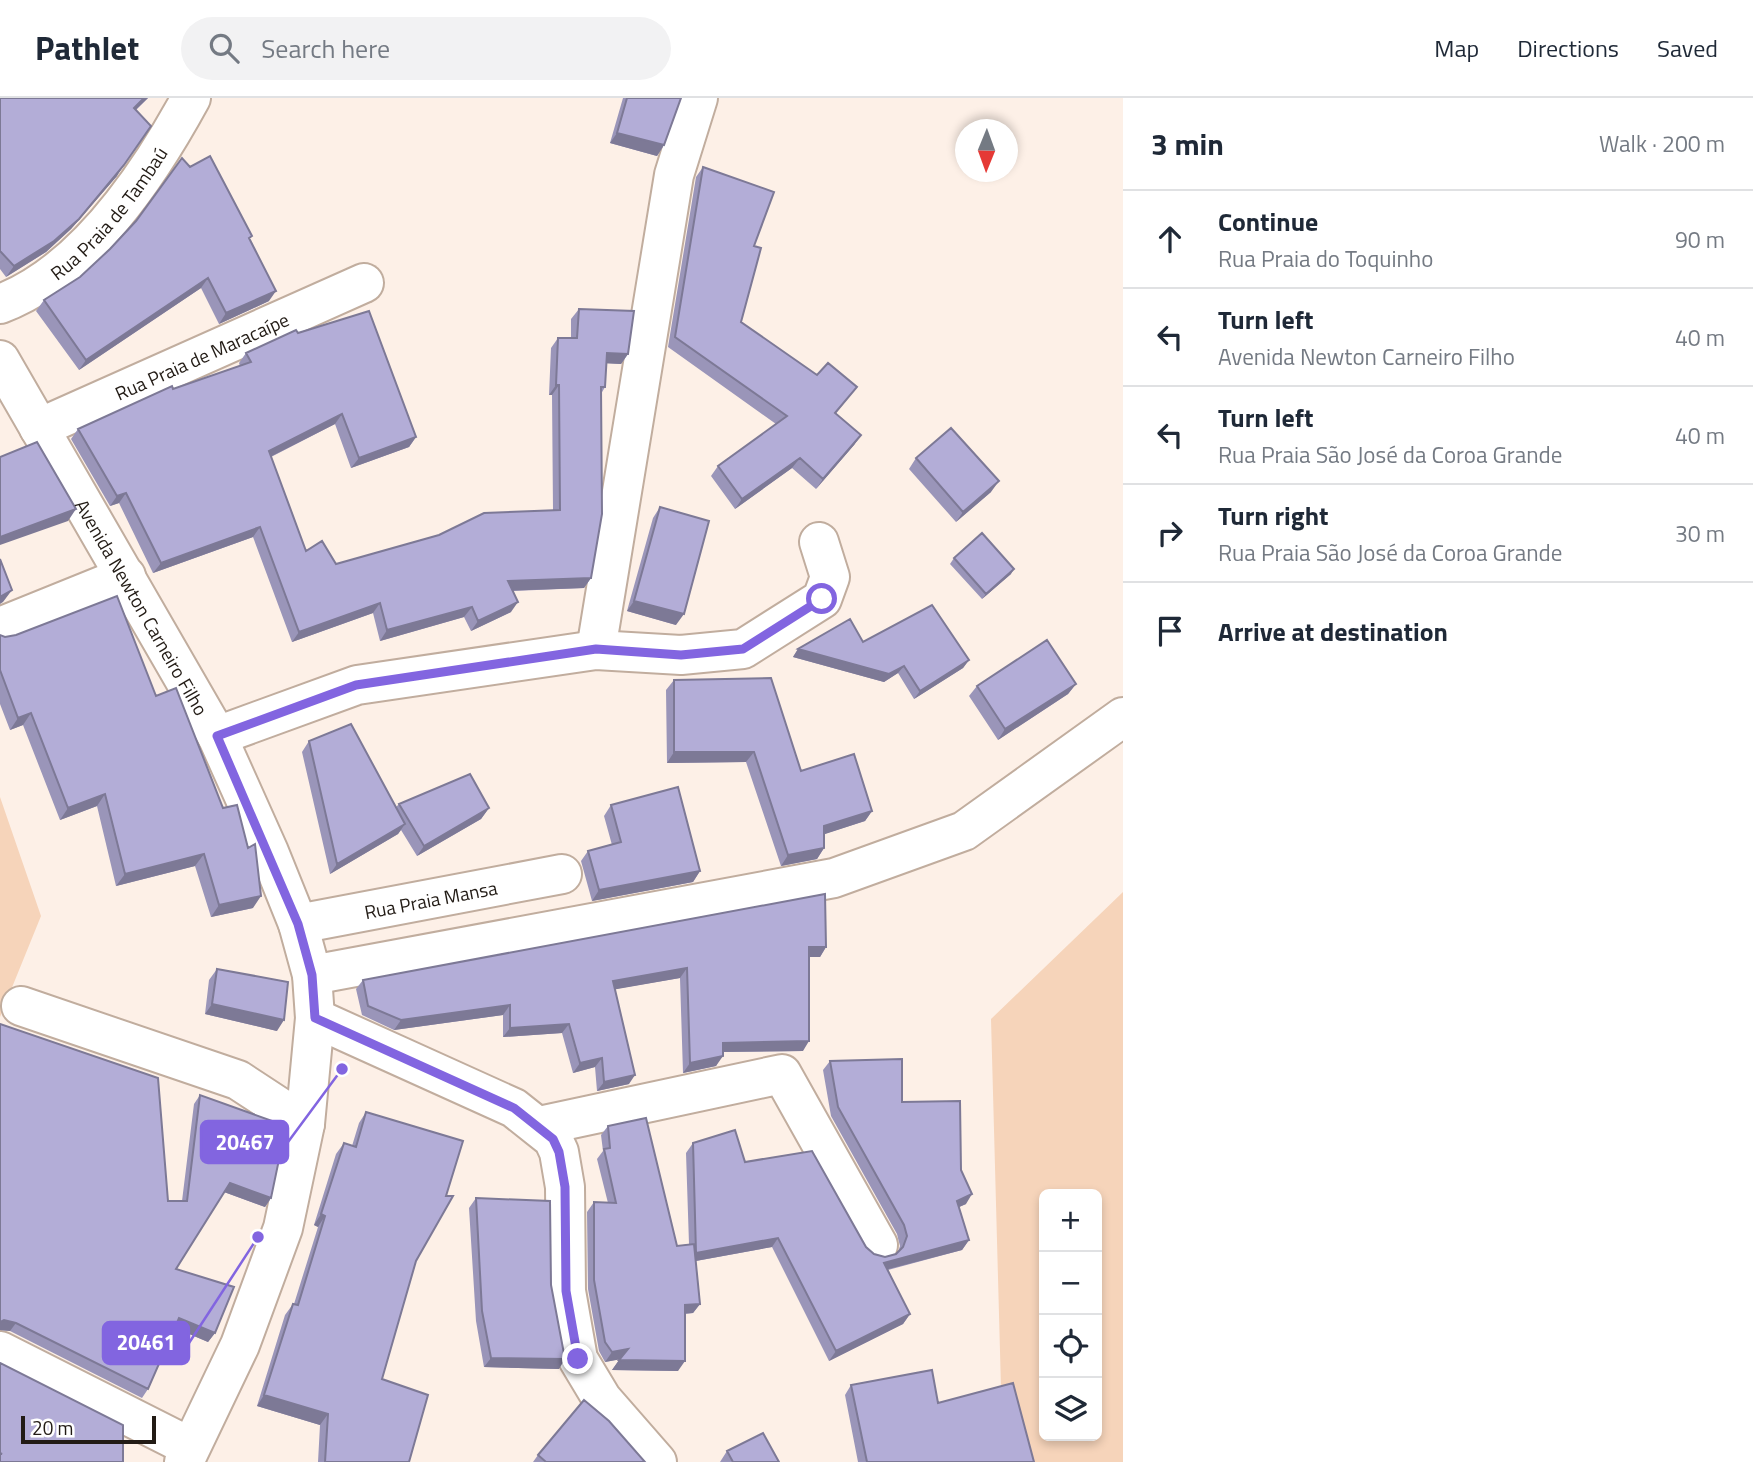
<!DOCTYPE html>
<meta charset="utf-8">
<style>
body{margin:0;font-family:"Titillium Web",sans-serif;background:#f2f2f3;color:#1f2937}
.controls{position:absolute;right:21px;bottom:21px;display:grid;overflow:hidden;border-radius:10px;box-shadow:0 4px 10px #0003}
.controls button{width:63px;height:63px;display:grid;place-items:center;padding:0;border:0;border-bottom:2px solid #e0e1e3;background:#fff;color:#1f2937;font:35px sans-serif}
.compass{position:absolute;left:955px;top:21px;width:63px;height:63px;border-radius:50%;background:#fff;box-shadow:0 4px 10px #0003;rotate:181deg}
.scale{position:absolute;left:21px;bottom:18px;width:135px;box-sizing:border-box;padding-left:7px;border:4px solid #221b15;border-top:0;font-size:19px;line-height:24px;white-space:nowrap;color:#221b15;-webkit-text-stroke:5px #fff;paint-order:stroke}
.stop{position:absolute;width:21px;height:21px;margin:-16px;border:5px solid #8265e0;border-radius:50%;background:#fff}
.stop.end{background:#8265e0;border-color:#fff;box-shadow:0 2px 7px #0008}
.list{margin:0;padding:0;list-style:none}
h2{display:flex;justify-content:space-between;align-items:center;height:91px;margin:0;padding:0 28px;font-size:30px}
h2 small{font-size:23px;font-weight:400;color:#747a83}
.list li{display:grid;grid-template-columns:46px 1fr auto;gap:21px;align-items:center;box-sizing:border-box;height:98px;padding:0 28px;border-top:2px solid #e0e1e3}
.list b{display:block;font-size:26px;white-space:nowrap}
.list p{margin:0;font-size:23px;white-space:nowrap;color:#747a83}
.list em{font-size:23px;font-style:normal;color:#747a83}
.icon{flex:none;width:38px;height:38px;fill:none;stroke:currentColor;stroke-width:2;stroke-linecap:round;stroke-linejoin:round}
.map{position:relative;flex:none;width:1123px;height:1364px;overflow:hidden}
header{display:flex;align-items:center;gap:42px;box-sizing:border-box;height:98px;padding:0 35px;background:#fff;border-bottom:2px solid #e0e1e3}
header strong{font-size:33px}
nav{display:flex;gap:38px;margin-inline-start:auto;font-size:24px}
.search{width:490px;height:63px;background:#f2f2f3;display:flex;align-items:center;gap:18px;box-sizing:border-box;padding:0 24px;border-radius:38px;color:#747a83;font-size:26px}
main{display:flex}
aside{flex:1;background:#fff}
.map>svg:first-child{display:block}
.green{fill:#f6d4ba;fill-rule:evenodd}
.lines{fill:none;stroke-linecap:round;stroke-linejoin:round}
.minor-casing{stroke:#c1ad9e;stroke-width:42}
.minor{stroke:#fff;stroke-width:38}
.wall{fill:#9a95b9}
.shaded-wall{fill:#7d7996}
.building{fill:#b3add7;stroke:#7d7996;stroke-width:2}
.route{stroke:#8265e0;stroke-width:9}
.labels{text-anchor:middle;dominant-baseline:central;stroke-width:5;stroke-linejoin:round;paint-order:stroke}
.street-label{font-size:19px;fill:#221b15;stroke:#fff}
.leader{fill:none;stroke:#8265e0;stroke-width:2.5}
.callout-dot{fill:#8265e0;stroke:#fff;stroke-width:2.5}
.callout{fill:#8265e0;stroke:#8265e0;stroke-width:2.5}
.callout-label{font-size:21px;text-anchor:middle;font-weight:bold;fill:#fff}
</style>
<header>
<strong>Pathlet</strong>
<div class="search"><svg class="icon" aria-label="search" viewBox="0 0 24 24"><circle cx="10" cy="10" r="6"/><path d="M15 15l6 6"/></svg>Search here</div>
<nav><a>Map</a><a>Directions</a><a>Saved</a></nav>
</header>
<main>
<div class="map">
<svg width="1123" height="1364" viewBox="0 0 1123 1364">
<rect width="100%" height="100%" fill="#fdf0e7"/>
<path class="green" d="M0,699l41,119 -41,101z
M1123,794v570h-120l-12,-443zM1044,1096h53v242h-53z"/>
<g class="lines">
<g class="minor-casing">
<g id="minor">
<path id="s1" d="M0,206c85,-32 149,-129 191,-206"/>
<path id="s2" d="M0,262l217,376 52,116 29,72 14,51 3,43 -10,106 -22,104 -43,117 -56,117"/>
<path id="s3" d="M39,330l325,-145"/>
<path d="M0,529l126,-51"/>
<path d="M596,552l78,-475 24,-77"/>
<path d="M217,638l140,-51 239,-35 85,5 62,-6 79,-50 8,-22 -11,-35"/>
<path id="s4" d="M298,826l264,-50"/>
<path d="M312,877l522,-97 130,-47 159,-114"/>
<path d="M21,908l217,74 67,44"/>
<path d="M315,920l199,90 39,31 6,13 6,35 1,104 12,68 24,40 55,63"/>
<path d="M539,1028l243,-52 96,171"/>
<path d="M0,1253l190,96"/>
</g>
</g>
<use href="#minor" class="minor"/>
</g>
<path class="wall" d="M0,0h148l-12,12 -19,66 -46,53 -25,23 -40,25 -6,-8z
M623,0h58l-17,47 -7,11 -47,-13z
M703,69l51,79 -13,76 76,53 40,12 -21,26 25,22 -7,10 -38,44 -24,-21 -57,41 -24,-33 7,-10 58,-42 -108,-77 28,-170z
M250,142l19,61 -50,23 -18,-36 -122,82 -43,-59 8,-11z
M579,211l49,45 -7,10 -15,-1 -1,24 -4,7 -10,184 -7,10 -71,3 -2,21 -40,19 -7,-14 -84,24 -7,-28 -81,29 -39,-105 -100,36 -34,-70 -9,3 -39,-67 7,-10 162,-63 -1,-3 7,-10 52,-20 118,104 -7,10 -58,21 -16,-44 -64,33 35,94 30,13 217,-54 -1,-115h-3l2,-47 7,-10h13v-19z
M916,360l75,34 -35,30 -47,-53z
M660,409l16,118 -49,-14 26,-93z
M954,460l57,16 -29,25 -32,-35z
M0,537l156,61 97,212 -42,9 -16,-51 -79,20 -19,-80 -37,14 -37,-95 -13,5 -10,-26z
M863,544l106,18 -6,8 -49,31 -16,-26 -14,9 -91,-25 5,-8z
M674,582l127,91 71,40 -7,10 -41,13v14l-7,11 -36,7 -35,-104 -79,1 -1,-73z
M1076,586l-8,10 -70,46 -29,-44 8,-10z
M309,643l87,66 3,-3 90,4 -8,11 -64,37 -16,-26 -3,4 -68,40 -28,-122z
M611,707l89,66 -7,11 -101,19 -11,-40 7,-10 24,-6 -8,-29z
M826,849l-6,10h-11l-6,94 -80,1 -7,14 -33,7 -3,-95 -65,11 14,95 -32,7 -2,-24 -22,6 -11,-40 -59,4v-22l-109,15 -32,-15 -6,-26 7,-9z
M217,871l60,62 -72,-17 4,-34z
M830,963l72,41 59,68 5,34 -7,3 10,33 -7,10 -74,20 22,44 -7,10 -74,37 -57,-114 -76,14 4,43 -7,9 -8,1 -7,57 -66,-1 8,-11 -15,3 -6,-11 -11,-62 -1,-77 7,-10 14,1 -11,-44 6,-8 -2,-16 7,-9 69,120 12,-2 -3,-91 7,-10 52,19 121,85 8,7 11,3 11,-3 2,-2 2,-6 -3,-12 -66,-118 -8,-46z
M200,997l71,103 -6,9 -41,-15 -48,77 39,64 -7,9 -33,-14 -27,61 -6,9 -132,-67 -10,-1 168,-129h14l12,-97z
M366,1014l50,149 -34,118 27,83h-91l2,-37 -63,-19 28,-91 8,-11h1l24,-77 -4,-2 22,-71 8,-11 8,3 7,-23z
M476,1100l75,87 8,84 -75,-2 -8,-46 -7,-113z
M851,1287l87,18 96,59h-176l-13,-67z
M727,1353l52,11h-59z
M538,1357l107,7h-112z"/>
<path class="shaded-wall" d="M144,0h4l-21,20 7,-10z
M617,35l47,12 -7,11 -47,-13z
M124,67l-7,11 -46,53 -25,23 -40,25 8,-11z
M208,180l-7,10 -122,82 7,-10z
M276,193l-7,10 -50,23 7,-11z
M607,255l21,1 -7,10 -22,-1z
M556,287h3l-7,10h-3z
M342,316l-7,10 -73,37 7,-10z
M861,337l-7,10 -38,44 7,-10z
M416,339l-7,10 -58,21 8,-10z
M800,360l-8,10 -57,41 7,-10z
M999,383l-8,11 -35,30 7,-10z
M126,395l-7,10 -9,3 7,-10z
M76,411l-8,12 -68,24v-8z
M260,429l-7,10 -100,36 8,-10z
M1014,471l-3,5 -29,25 4,-5z
M591,480l-7,10 -83,3 7,-10z
M12,492l-9,12 -3,2v-7z
M634,503l50,13 -8,11 -49,-14z
M518,504l-7,10 -40,19 7,-10z
M380,505l-7,10 -81,29 7,-10z
M472,509l-8,10 -84,24 7,-11z
M798,551l106,17 -6,7 -14,9 -91,-25z
M969,562l-6,8 -49,31 6,-8z
M1076,586l-8,10 -70,46 7,-11z
M31,615l-8,12 -13,5 8,-12z
M674,654h80l-8,10 -79,1z
M105,696l-8,12 -37,14 8,-12z
M489,710l-8,11 -64,37 7,-10z
M872,713l-7,10 -49,16 8,-11z
M405,726l-7,10 -68,40 7,-10z
M824,750l-7,11 -36,7 7,-11z
M204,756l-9,12 -79,20 9,-12z
M700,773l-7,11 -101,19 7,-11z
M261,798l-8,12 -42,9 8,-12z
M809,849h17l-6,10h-17z
M687,870l-7,10 -74,13 7,-10z
M212,906l72,16 -7,11 -72,-17z
M510,907l-7,10 -109,15 7,-10z
M569,926l-7,9 -59,4 7,-9z
M809,943l-6,10 -87,1 7,-9z
M723,958l-7,10 -33,7 7,-10z
M602,960l-7,9 -22,6 7,-10z
M635,977l-6,9 -32,7 7,-9z
M230,1085l41,15 -6,9 -41,-15z
M972,1096l-6,10 -16,7 7,-10z
M321,1116l4,2 -7,11 -4,-2z
M778,1140l-6,9 -82,15 6,-9z
M969,1142l-7,10 -85,22 7,-9z
M700,1206l-7,9 -15,1 7,-9z
M910,1216l-7,10 -74,37 7,-10z
M179,1220l36,15 -7,9 -35,-15z
M4,1222l12,3 -6,8 -10,-1v-8z
M628,1251l-6,10 -17,3 7,-10z
M491,1260l74,1 -6,10 -75,-2z
M619,1262l66,1 -7,10 -66,-1z
M264,1297l64,19 -8,11 -63,-19z"/>
<path class="building" d="M0,0h144l-10,10 17,18 -27,39 -45,54 -25,22 -40,25 -14,-15z
M627,0h54l-17,47 -47,-12z
M210,58l42,80 -3,2 27,53 -50,22 -18,-35 -122,82 -42,-60 36,-23 30,-28 26,-28 46,-63 8,9z
M703,69l71,25 -20,54 7,2 -20,74 76,53 11,-12 29,24 -22,26 26,22 -38,44 -23,-21 -58,41 -24,-33 69,-50 -112,-79z
M579,211l55,2 -6,43 -21,-1 -2,34h-4l1,127 -11,64 -83,3 10,21 -40,19 -6,-14 -85,23 -7,-27 -81,29 -39,-105 -99,36 -35,-70 -9,3 -39,-67 94,-43 1,3 78,-27 -5,-9 50,-23 2,3 71,-22 47,126 -57,21 -17,-44 -73,37 37,100 16,-10 14,23 103,-29 45,-22 76,-3 -1,-125h-3l2,-47h19z
M951,330l48,53 -36,31 -47,-54z
M37,344l39,67 -76,28v-80z
M660,409l49,14 -25,93 -50,-13z
M982,435l32,36 -28,25 -32,-36z
M0,461l12,31 -12,7z
M117,498l39,100 20,-8 47,120 14,-3 11,43 7,-4 6,52 -42,9 -15,-51 -79,20 -20,-80 -37,14 -37,-95 -13,5 -18,-48v-35l5,2 11,-2z
M932,507l37,55 -49,31 -16,-25 -15,8 -91,-25 52,-30 13,23z
M1047,542l29,44 -71,45 -28,-43z
M771,580l30,93 53,-17 18,57 -48,15v22l-36,7 -34,-103h-80v-72z
M351,626l54,100 -68,40 -28,-123z
M470,676l19,34 -65,38 -25,-42z
M678,689l22,84 -101,19 -11,-39 33,-9 -10,-37z
M825,796l1,53h-17v94l-86,2v13l-33,7 -3,-95 -74,13 22,94 -31,7 -2,-24 -22,5 -11,-39 -59,4v-23l-109,15 -33,-14 -5,-26z
M217,871l71,13 -4,38 -72,-16z
M0,926l158,54 10,123h19l13,-106 86,31 -15,72 -41,-15 -54,86 58,18 -19,46 -36,-15 -31,71 -132,-66 -12,-3 -4,2z
M902,961v43l58,-1 1,69 11,24 -15,7 12,39 -85,23 26,51 -74,37 -58,-113 -82,15 -3,-110 42,-13 10,32 67,-11 54,96 8,7 11,3 11,-3 7,-7 4,-11 -3,-11 -66,-118 -8,-46z
M366,1014l97,29 -17,55h7l-37,65 -34,118 46,16 -19,67h-84l3,-48 -64,-19 29,-91 5,1 27,-89 -4,-2 23,-71 12,4z
M646,1020l31,128 17,-2 6,60 -15,1v56l-66,-1 9,-11 -16,3 -7,-10 -11,-62v-78l22,1 -12,-54 6,-1 -2,-22z
M476,1100l74,3 1,84 14,74 -74,-1 -9,-47z
M0,1265l123,62v37h-123v-8h2l-2,-1z
M932,1272l6,33 75,-20 21,79h-167l-16,-77z
M584,1302l25,21 36,41h-99l-8,-7z
M763,1335l16,29h-46l-6,-11z"/>
<g class="lines">
<path class="route" d="M578,1261l-12,-68 -1,-104 -6,-35 -6,-13 -39,-31 -199,-90 -3,-43 -14,-51 -81,-188 139,-51 240,-36 85,6 62,-6 79,-50"/>
</g>
<g class="labels">
<g class="street-label">
<text stroke="none"><textPath href="#s1" startOffset="144">Rua Praia de Tambaú</textPath></text>
<text stroke="none"><textPath href="#s3" startOffset="178">Rua Praia de Maracaípe</textPath></text>
<text stroke="none"><textPath href="#s2" startOffset="285">Avenida Newton Carneiro Filho</textPath></text>
<text stroke="none"><textPath href="#s4" startOffset="135">Rua Praia Mansa</textPath></text>
</g>
</g>
<path class="leader" d="M342 971L288 1044M258 1139L189 1245"/>
<g class="callout-dot">
<circle cx="342" cy="971" r="7"/>
<circle cx="258" cy="1139" r="7"/>
</g>
<g class="callout">
<rect x="201" y="1023" width="87" height="42" rx="7"/>
<rect x="103" y="1224" width="86" height="42" rx="7"/>
</g>
<g class="callout-label">
<text x="245" y="1052">20467</text>
<text x="146" y="1252">20461</text>
</g>
</svg>
<div class="controls">
<button>+</button>
<button>−</button>
<button><svg class="icon" aria-label="locate" viewBox="0 0 24 24"><circle cx="12" cy="12" r="6"/><path d="M12 2v4M12 18v4M2 12h4M18 12h4"/></svg></button>
<button><svg class="icon" aria-label="layers" viewBox="0 0 24 24"><path d="M12 4l9 5-9 5-9-5zM3 14l9 5 9-5"/></svg></button>
</div>
<svg class="compass" viewBox="-18 -18 36 36"><path d="M0-13l5 13h-10z" fill="#e53935"/><path d="M0 13l5-13h-10z" fill="#747a83"/></svg>
<div class="scale">20 m</div>
<div class="stop" style="left:822px;top:501px"></div>
<div class="stop end" style="left:578px;top:1261px"></div>
</div>
<aside>
<h2>3 min<small>Walk · 200 m</small></h2>
<ul class="list">
<li><svg class="icon" aria-label="ahead" viewBox="0 0 24 24"><path d="M12 20V5M6 11l6-6 6 6"/></svg><div><b>Continue</b><p>Rua Praia do Toquinho</p></div><em>90 m</em></li>
<li><svg class="icon" aria-label="left" viewBox="0 0 24 24"><path d="M17 20v-9H6M10 6l-5 5 5 5"/></svg><div><b>Turn left</b><p>Avenida Newton Carneiro Filho</p></div><em>40 m</em></li>
<li><svg class="icon" aria-label="left" viewBox="0 0 24 24"><path d="M17 20v-9H6M10 6l-5 5 5 5"/></svg><div><b>Turn left</b><p>Rua Praia São José da Coroa Grande</p></div><em>40 m</em></li>
<li><svg class="icon" aria-label="right" viewBox="0 0 24 24"><path d="M7 20v-9h11M14 6l5 5-5 5"/></svg><div><b>Turn right</b><p>Rua Praia São José da Coroa Grande</p></div><em>30 m</em></li>
<li><svg class="icon" aria-label="arrive" viewBox="0 0 24 24"><path d="M6 21V4h12l-3 4 3 4H6"/></svg><div><b>Arrive at destination</b></div></li>
</ul>
</aside>
</main>
